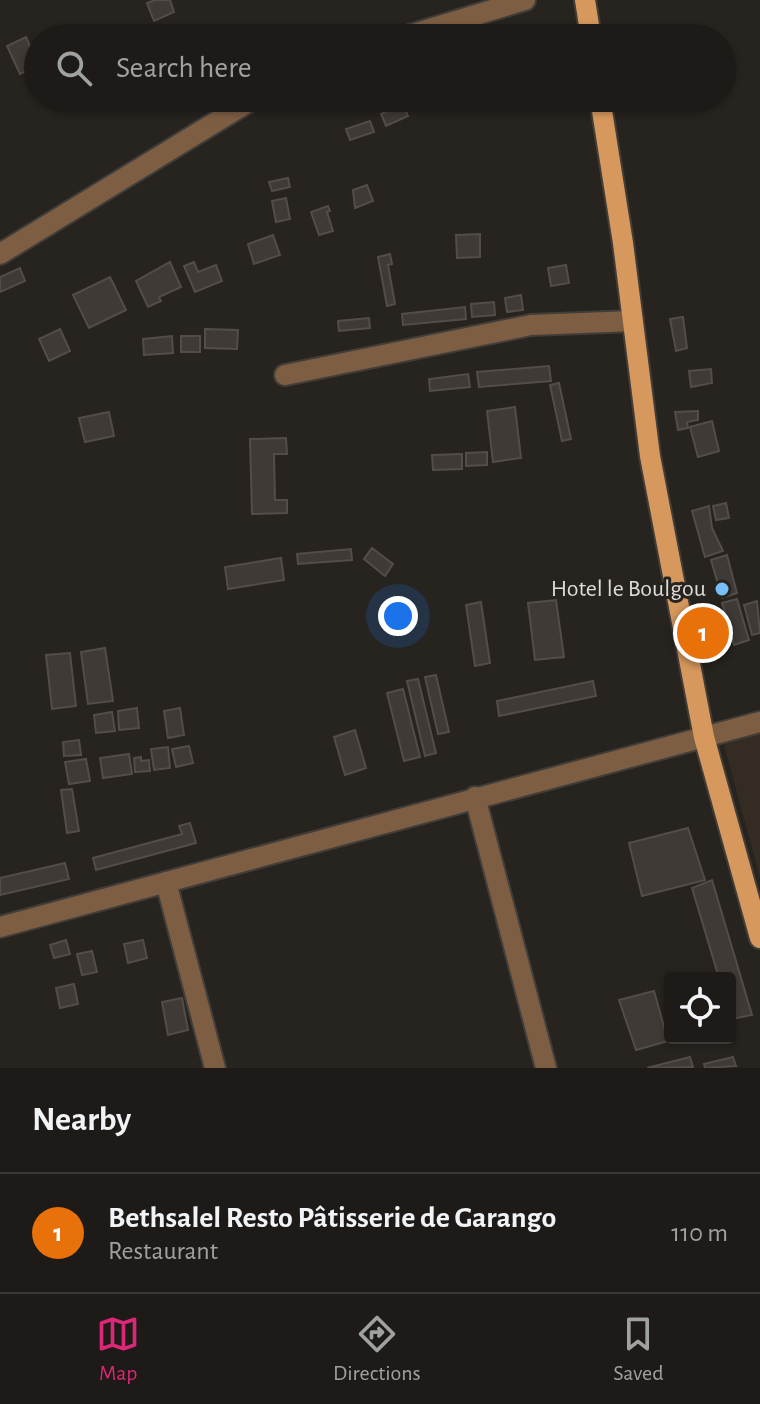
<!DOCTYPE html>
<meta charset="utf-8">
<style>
body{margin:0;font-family:"Alegreya Sans",sans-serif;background:#2a2724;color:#f1f3f6}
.controls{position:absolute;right:24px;bottom:24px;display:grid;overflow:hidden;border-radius:8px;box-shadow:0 2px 6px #0004}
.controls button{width:72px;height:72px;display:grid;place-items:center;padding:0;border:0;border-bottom:2px solid #3b3836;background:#1d1a17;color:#f1f3f6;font:40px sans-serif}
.you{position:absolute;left:398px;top:616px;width:28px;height:28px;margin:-20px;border:6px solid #fff;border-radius:50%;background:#1a73e8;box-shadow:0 0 0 12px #1a73e833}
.badge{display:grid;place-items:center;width:52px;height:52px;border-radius:50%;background:#db2777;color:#fff;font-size:26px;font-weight:700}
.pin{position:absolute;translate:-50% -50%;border:4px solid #fff;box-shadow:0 2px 8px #0006}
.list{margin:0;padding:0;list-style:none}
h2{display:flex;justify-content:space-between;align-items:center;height:104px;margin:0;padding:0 32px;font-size:34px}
h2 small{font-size:26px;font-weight:400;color:#a0a1a1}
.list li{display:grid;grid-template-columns:52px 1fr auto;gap:24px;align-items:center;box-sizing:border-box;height:120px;padding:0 32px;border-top:2px solid #3b3836}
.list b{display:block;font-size:30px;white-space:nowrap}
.list p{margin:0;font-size:26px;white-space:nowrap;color:#a0a1a1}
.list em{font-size:26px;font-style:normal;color:#a0a1a1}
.icon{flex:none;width:44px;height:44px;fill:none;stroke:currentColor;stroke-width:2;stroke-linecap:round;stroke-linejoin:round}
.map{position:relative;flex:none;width:760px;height:1068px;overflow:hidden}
.search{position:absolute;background:#1d1a17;box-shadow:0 2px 6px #0004;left:24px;right:24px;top:24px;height:88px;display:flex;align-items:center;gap:20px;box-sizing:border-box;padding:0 28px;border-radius:44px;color:#a0a1a1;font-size:30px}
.sheet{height:224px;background:#1d1a17}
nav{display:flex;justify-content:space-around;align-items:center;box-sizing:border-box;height:112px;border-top:2px solid #3b3836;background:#1d1a17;font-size:22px;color:#a0a1a1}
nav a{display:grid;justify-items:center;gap:4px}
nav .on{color:#db2777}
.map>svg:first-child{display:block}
.built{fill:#342b23}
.building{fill:#3f3a36;stroke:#524d49;stroke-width:2}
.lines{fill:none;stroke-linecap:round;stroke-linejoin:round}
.minor-casing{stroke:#413d39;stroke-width:24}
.primary-casing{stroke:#413d39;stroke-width:24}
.minor{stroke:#7d5e43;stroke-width:20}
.primary{stroke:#d7985d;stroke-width:20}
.poi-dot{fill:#77bff7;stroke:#27231f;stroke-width:3}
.labels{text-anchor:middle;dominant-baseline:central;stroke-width:6;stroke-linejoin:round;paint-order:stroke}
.poi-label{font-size:24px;fill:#dfdcda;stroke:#27231f;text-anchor:end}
</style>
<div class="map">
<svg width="760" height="1068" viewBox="0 0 760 1068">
<rect width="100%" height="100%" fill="#27231f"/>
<path class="built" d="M760,732v146l-37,-137z"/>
<path class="building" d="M155,0h15l4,12 -20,9 -7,-18z
M26,37l12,29 -18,8 -13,-28z
M403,104l5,12 -22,10 -5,-12z
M370,121l4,11 -24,8 -4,-11z
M288,178l2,9 -18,4 -3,-9z
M367,185l6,16 -18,7 -2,-18z
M286,198l4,21 -14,3 -4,-21z
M328,206l2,5 -3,1 6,19 -14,4 -8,-23z
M480,234v23l-23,1 -1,-23z
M273,235l7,20 -26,9 -6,-20z
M390,254l2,10 -4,1 7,39 -8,2 -9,-49z
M170,262l11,25 -22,10 2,4 -13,6 -12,-26z
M194,262l4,10 18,-7 6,16 -27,11 -11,-26z
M566,265l3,18 -18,3 -3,-18z
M20,268l5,13 -25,11v-15z
M110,277l16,33 -37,18 -16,-33z
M521,295l2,15 -16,2 -2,-14z
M494,302l1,13 -23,2 -1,-13z
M465,307l1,12 -63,6 -1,-11z
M683,317l4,31 -11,3 -6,-32z
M369,318l1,10 -31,3 -1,-10z
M60,329l10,22 -21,10 -10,-22z
M205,329l33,1 -1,19 -32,-1z
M172,336l1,17 -29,2 -1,-16z
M181,336h19v16h-19z
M549,366l2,15 -72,6 -2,-15z
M711,369l1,14 -21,4 -2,-16z
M468,374l2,13 -40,4 -1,-12z
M559,383l12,56 -9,2 -12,-56z
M515,407l6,51 -28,4 -6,-51z
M698,411v9l-11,2 1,6 -10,2 -3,-18z
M109,412l5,24 -29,6 -6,-24z
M712,421l7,30 -21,6 -8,-30z
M286,438l1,16h-13l1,46h12v13l-35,1 -2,-75z
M487,452v13l-21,1v-13z
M462,454v15l-29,1 -1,-15z
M726,503l3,15 -13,2 -3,-14z
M709,506l3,22 11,23 -18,6 -13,-46z
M372,548l21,16 -8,12 -21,-17z
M351,549l1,11 -54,4 -1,-10z
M727,555l10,38 -15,5 -11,-38z
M281,558l3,22 -56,9 -3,-22z
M737,599l12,41 -15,5 -12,-42z
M556,600l8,57 -29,3 -7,-57z
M757,601l3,32 -8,2 -8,-30z
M481,602l9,61 -15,3 -9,-61z
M105,648l8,53 -25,3 -7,-52z
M70,653l6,53 -24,3 -6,-54z
M436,675l13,57 -11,2 -13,-57z
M418,679l18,74 -11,3 -18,-75z
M593,681l3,15 -97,20 -2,-15z
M403,689l17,68 -16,4 -17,-68z
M137,708l2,20 -20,2 -1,-19z
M180,708l4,27 -16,3 -4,-27z
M112,712l3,19 -19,2 -2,-18z
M355,730l11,38 -21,7 -11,-38z
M79,740l2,15 -17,1 -1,-14z
M189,746l4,17 -17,4 -4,-18z
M168,747l2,21 -16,2 -3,-21z
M129,754l3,20 -29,4 -3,-20z
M141,757v4l8,-1 1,11 -15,1 -1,-14z
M86,759l4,22 -21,3 -4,-22z
M72,789l7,42 -12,2 -6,-43z
M190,823l6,20 -100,27 -3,-12 89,-24 -3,-8z
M688,828l17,52 -63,16 -13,-53z
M65,863l4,16 -69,16v-17z
M712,880l40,135 -21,4 -1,-41h-11l-27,-90z
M66,940l4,14 -16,4 -4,-13z
M143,940l4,18 -19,5 -4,-19z
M92,951l5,21 -15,3 -5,-21z
M74,984l4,20 -18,4 -4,-20z
M654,991l14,50 -32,9 -17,-50z
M182,998l6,32 -20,5 -6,-33z
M690,1057l3,10 -46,1z
M733,1057l3,9 -31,2 -1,-4z"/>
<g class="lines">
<g class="minor-casing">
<path id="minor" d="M400,38l125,-38
M0,254l255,-156
M285,375l246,-50 102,-4
M475,797l71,271
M166,882l49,186
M0,927l760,-205"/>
</g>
<g class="primary-casing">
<path id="primary" d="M585,0l6,38
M600,98l23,145 27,213 54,281 56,201"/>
</g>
<use href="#minor" class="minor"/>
<use href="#primary" class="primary"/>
</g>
<circle class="poi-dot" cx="722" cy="589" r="8"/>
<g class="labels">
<g class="poi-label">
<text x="706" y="589">Hotel le Boulgou</text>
</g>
</g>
</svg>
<div class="controls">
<button><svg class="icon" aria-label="locate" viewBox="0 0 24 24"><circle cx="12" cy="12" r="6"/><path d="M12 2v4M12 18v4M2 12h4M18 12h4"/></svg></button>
</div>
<div class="you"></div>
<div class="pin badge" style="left:703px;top:633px;background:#e8710a">1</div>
<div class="search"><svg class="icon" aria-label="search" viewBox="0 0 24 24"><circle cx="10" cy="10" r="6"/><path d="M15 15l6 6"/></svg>Search here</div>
</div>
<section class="sheet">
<h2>Nearby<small></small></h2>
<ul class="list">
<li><span class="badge" style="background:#e8710a">1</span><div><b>Bethsalel Resto Pâtisserie de Garango</b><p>Restaurant</p></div><em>110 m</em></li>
</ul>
</section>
<nav>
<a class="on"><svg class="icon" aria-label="map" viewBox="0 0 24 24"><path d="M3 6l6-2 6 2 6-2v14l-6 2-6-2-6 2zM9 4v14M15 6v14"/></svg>Map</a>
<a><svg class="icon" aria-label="directions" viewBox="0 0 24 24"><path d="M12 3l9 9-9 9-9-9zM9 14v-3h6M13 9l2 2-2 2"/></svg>Directions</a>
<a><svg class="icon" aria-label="saved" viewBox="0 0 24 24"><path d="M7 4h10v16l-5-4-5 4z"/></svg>Saved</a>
</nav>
